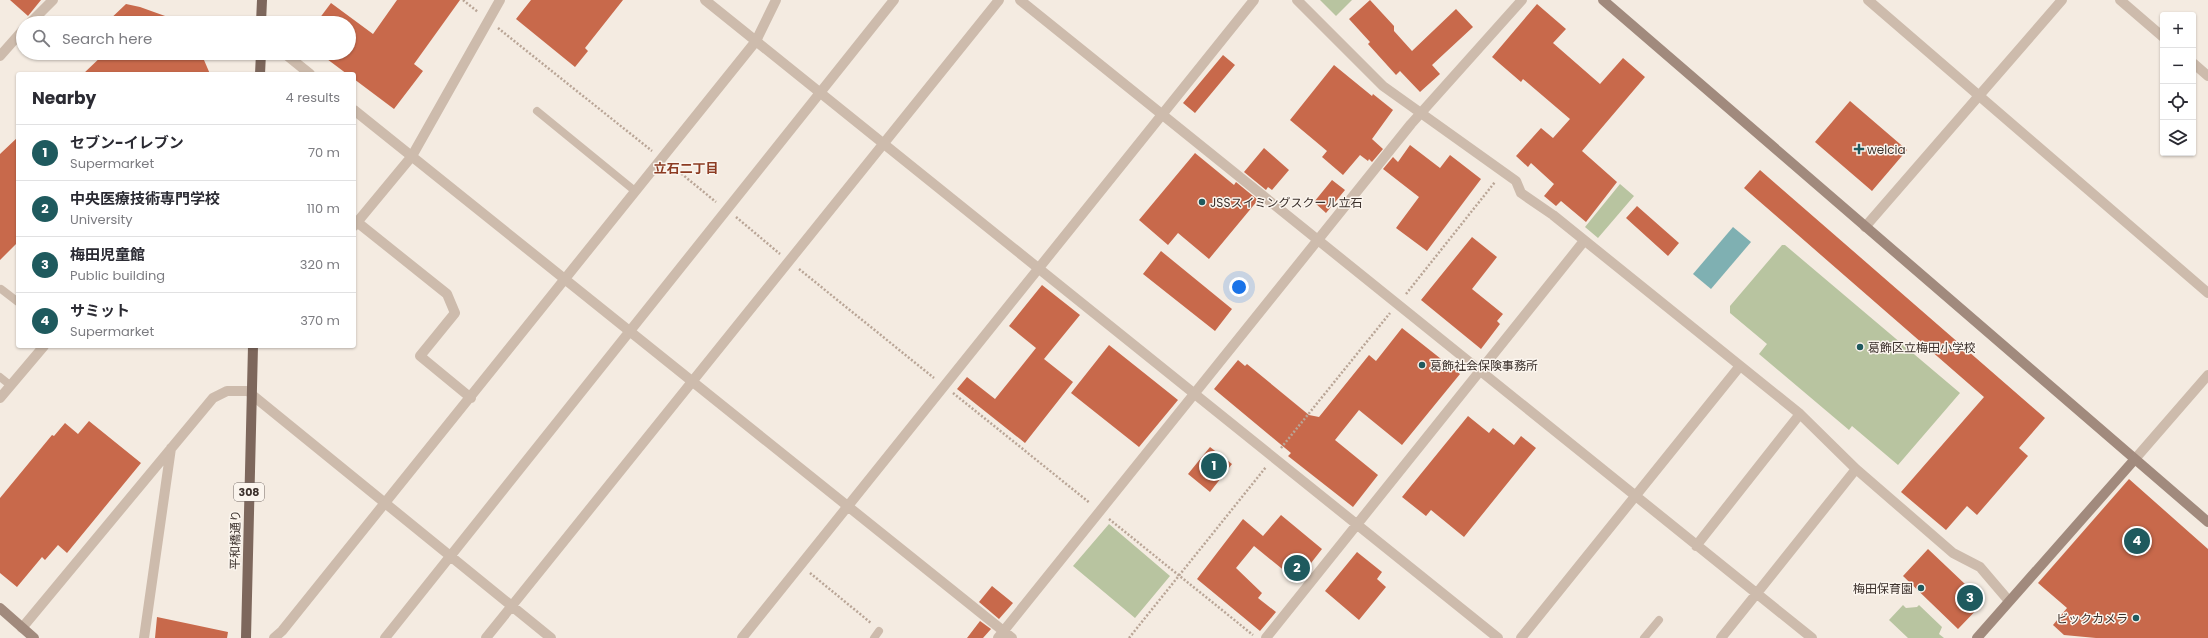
<!DOCTYPE html>
<meta charset="utf-8">
<style>
body{margin:0;font-family:Poppins,"Noto Sans JP",sans-serif;background:#f7f7f7;color:#2b2b33}
.controls{position:absolute;right:12px;top:12px;display:grid;overflow:hidden;border-radius:4px;box-shadow:0 1px 3px #0004}
.controls button{width:36px;height:36px;display:grid;place-items:center;padding:0;border:0;border-bottom:1px solid #e1e1e2;background:#fff;color:#2b2b33;font:20px sans-serif}
.you{position:absolute;left:1239px;top:287px;width:14px;height:14px;margin:-10px;border:3px solid #fff;border-radius:50%;background:#1a73e8;box-shadow:0 0 0 6px #1a73e833}
.badge{display:grid;place-items:center;width:26px;height:26px;border-radius:50%;background:#1f5a5e;color:#fff;font-size:13px;font-weight:700}
.pin{position:absolute;translate:-50% -50%;border:2px solid #fff;box-shadow:0 1px 4px #0006}
.list{margin:0;padding:0;list-style:none}
h2{display:flex;justify-content:space-between;align-items:center;height:52px;margin:0;padding:0 16px;font-size:17px}
h2 small{font-size:13px;font-weight:400;color:#7c7c81}
.list li{display:grid;grid-template-columns:26px 1fr auto;gap:12px;align-items:center;box-sizing:border-box;height:56px;padding:0 16px;border-top:1px solid #e1e1e2}
.list b{display:block;font-size:15px;white-space:nowrap}
.list p{margin:0;font-size:13px;white-space:nowrap;color:#7c7c81}
.list em{font-size:13px;font-style:normal;color:#7c7c81}
.icon{flex:none;width:22px;height:22px;fill:none;stroke:currentColor;stroke-width:2;stroke-linecap:round;stroke-linejoin:round}
.map{position:relative;flex:none;width:2208px;height:638px;overflow:hidden}
.search{position:absolute;background:#fff;box-shadow:0 1px 3px #0004;left:16px;top:16px;width:340px;height:44px;display:flex;align-items:center;gap:10px;box-sizing:border-box;padding:0 14px;border-radius:22px;color:#7c7c81;font-size:15px}
.panel{position:absolute;background:#fff;box-shadow:0 1px 3px #0004;left:16px;top:72px;width:340px;height:276px;border-radius:4px}
.map>svg:first-child{display:block}
.green{fill:#b8c4a0}
.water{fill:#7fb0b2}
.building{fill:#c8694b}
.lines{fill:none;stroke-linecap:round;stroke-linejoin:round}
.path{stroke:#b9a596;stroke-width:2.5;stroke-dasharray:2 2;stroke-linecap:butt}
.lane{stroke:#cdbbac;stroke-width:8}
.street{stroke:#cdbbac;stroke-width:10}
.secondary{stroke:#a18a7d;stroke-width:10}
.primary{stroke:#7d675c;stroke-width:10}
.poi-dot{fill:#1f5a5e;stroke:#fbf5ee;stroke-width:1.5}
.labels{text-anchor:middle;dominant-baseline:central;stroke-width:3;stroke-linejoin:round;paint-order:stroke}
.shield{fill:#fbf5ee;stroke:#756b66;stroke-width:1}
.shield-label{font-size:11px;font-weight:bold;fill:#3b302b}
.poi-label{font-size:12px;fill:#3b302b;stroke:#fbf5ee;text-anchor:start}
.street-label{font-size:12px;fill:#3b302b;stroke:#fbf5ee}
.neighbourhood-label{font-size:13px;font-weight:bold;fill:#8c3b22;stroke:#fbf5ee}
</style>
<div class="map">
<svg width="2208" height="638" viewBox="0 0 2208 638">
<rect width="100%" height="100%" fill="#f4ebe1"/>
<path class="green" d="M1320,0h32l-16,16z
M1620,184l14,12 -36,42 -13,-11z
M1782,245h3l175,148 -62,72 -46,-39 -3,4 -90,-76 8,-10 -37,-31v-7z
M1109,524l61,52 -35,42 -62,-52z
M1903,605l3,3 11,-1 2,-2 23,22 -3,7 5,4h-36l-19,-18z"/>
<path class="water" d="M1733,227l18,15 -40,47 -18,-15z"/>
<path class="building" d="M10,0h31l-13,16z
M397,0h63l-46,64 9,7 -29,38 -40,-30v-5h-7l-28,-21h30v-30h-33l15,-20 42,31z
M531,0h92l-38,48 3,3 -13,16 -59,-48z
M1370,0l24,26v5l18,20 44,-42 17,18 -41,38 8,9 -20,18 -20,-21 -4,4 -28,-31 2,-2 -21,-23z
M126,4l14,3 39,14v2h-73z
M1537,4l29,25 -13,14 47,41 23,-26 22,19 -63,74 35,31 -31,40 -25,-21 -5,5 -12,-10 10,-12 -23,-21 -3,4 -12,-11 25,-28 12,10 17,-19 -47,-40 -2,3 -29,-25z
M105,53h96l9,21h-127z
M1223,55l12,10 -40,48 -12,-10z
M1334,65l38,31 1,-2 20,16 -21,29 11,10 -11,13 -3,-3 -1,2 -8,-6 -17,20 -21,-18 5,-6 -37,-31z
M1850,101l57,49 -35,41 -57,-49z
M18,137v105l-18,18v-106z
M1410,145l30,23 10,-13 31,24 -54,72 -31,-23 23,-31 -36,-28 10,-12 5,5z
M1264,148l25,22 -17,20 -4,-3 -2,3 -22,-18z
M1195,153l39,32 2,-3 22,18 -49,59 -31,-26 -10,12 -29,-25z
M1760,170l285,248 -26,30 9,8 -51,59 -10,-9 -21,24 -45,-38 83,-95 -240,-209z
M1332,180l13,10 -19,23 -12,-11z
M1637,206l42,37 -11,13 -42,-38z
M1472,237l25,20 -25,32 31,25 -6,7 3,3 -19,25 -60,-49z
M1161,251l71,58 -17,22 -72,-57z
M1042,285l38,30 -36,44 29,23 -48,61 -68,-54 10,-12 28,22 41,-51 -27,-22z
M1402,328l58,46 -58,71 -43,-35 -24,30 43,35 -25,32 -65,-51 3,-3 -77,-64 24,-29 7,6 2,-2 62,51 10,2 50,-62 7,6z
M1109,345l69,55 -39,47 -68,-54z
M1468,416l21,17 4,-5 21,17 7,-9 15,12 -72,89 -33,-27 -5,6 -24,-19z
M89,421l52,42 -74,90 -9,-8 -13,15 -3,-3 -25,30 -17,-14v-75l52,-63 2,1 11,-13 13,11z
M1210,447l22,17 -22,28 -22,-18z
M2129,479l79,70v89h-112l-32,-3 -11,-10 14,-17 -29,-25z
M1281,515l41,34 -25,32 -43,-35 -18,22 26,25 -4,5 18,14 -16,19 -63,-52 46,-60 20,17z
M1928,549l56,53 -26,27 -55,-53z
M1357,552l25,20 -5,7 9,8 -27,33 -34,-29z
M992,586l21,17 -14,16 -20,-17z
M157,617l71,15 -1,6h-72z
M980,621l11,8 -8,9h-16z"/>
<g class="lines">
<path class="path" d="M463,0l15,12
M498,28l154,123
M672,166l44,36
M736,217l44,37
M799,269l135,109
M1406,294l89,-112
M953,393l137,110
M1281,448l109,-135
M1109,519l144,116
M810,573l61,50
M1129,638l137,-171"/>
<path class="lane" d="M537,111l98,80
M1,289l17,13
M0,377l10,8
M874,638l5,-7
M1644,638l15,-18"/>
<path class="street" d="M705,0l793,638
M1020,0l792,638
M1297,0l86,86 133,95 5,12 32,22 247,199 56,55 97,84 27,14 29,34
M1868,0l340,293
M2120,0l43,37
M30,23l23,-23
M284,53l26,21
M0,56l23,-26
M2193,63l15,13
M354,110l658,528
M357,222l90,72 8,19 -35,43 51,42
M354,226l58,-70 88,-156
M1865,227l197,-227
M251,394l300,244
M0,398l44,-52
M2135,459l73,-84
M1696,546l104,-132
M22,628l191,-230 14,-7h24
M144,638l27,-190
M274,638l8,-7 474,-590 20,-41
M385,638l509,-638
M486,638l513,-638
M742,638l512,-638
M998,638l413,-514 111,-124
M1266,638l318,-397
M1521,638l219,-272
M1721,638l135,-169"/>
<path class="secondary" d="M1603,0l605,522
M0,608l34,30
M1977,638l158,-179"/>
<path class="primary" d="M261,23l1,-23
M260,74l1,-21
M246,638l7,-292"/>
</g>
<g class="poi-dot">
<path d="M1857 143h4v4h4v4h-4v4h-4v-4h-4v-4h4z"/>
<circle cx="1202" cy="202" r="4"/>
<circle cx="1860" cy="347" r="4"/>
<circle cx="1422" cy="365" r="4"/>
<circle cx="1921" cy="588" r="4"/>
<circle cx="2136" cy="618" r="4"/>
</g>
<g class="labels">
<rect class="shield" x="234" y="483" width="30" height="18" rx="3"/>
<g class="shield-label">
<text x="249" y="492">308</text>
</g>
<g class="poi-label">
<text x="1867" y="149">welcia</text>
<text x="1210" y="202">JSSスイミングスクール立石</text>
<text x="1868" y="347">葛飾区立梅田小学校</text>
<text x="1430" y="365">葛飾社会保険事務所</text>
<text x="1913" y="588" text-anchor="end">梅田保育園</text>
<text x="2128" y="618" text-anchor="end">ビックカメラ</text>
</g>
<g class="street-label">
<text transform="translate(235 540) rotate(-89)">平和橋通り</text>
</g>
<g class="neighbourhood-label">
<text x="686" y="168">立石二丁目</text>
</g>
</g>
</svg>
<div class="controls">
<button>+</button>
<button>−</button>
<button><svg class="icon" aria-label="locate" viewBox="0 0 24 24"><circle cx="12" cy="12" r="6"/><path d="M12 2v4M12 18v4M2 12h4M18 12h4"/></svg></button>
<button><svg class="icon" aria-label="layers" viewBox="0 0 24 24"><path d="M12 4l9 5-9 5-9-5zM3 14l9 5 9-5"/></svg></button>
</div>
<div class="you"></div>
<div class="pin badge" style="left:1214px;top:466px">1</div>
<div class="pin badge" style="left:1297px;top:568px">2</div>
<div class="pin badge" style="left:1970px;top:598px">3</div>
<div class="pin badge" style="left:2137px;top:541px">4</div>
<div class="search"><svg class="icon" aria-label="search" viewBox="0 0 24 24"><circle cx="10" cy="10" r="6"/><path d="M15 15l6 6"/></svg>Search here</div>
<section class="panel">
<h2>Nearby<small>4 results</small></h2>
<ul class="list">
<li><span class="badge">1</span><div><b>セブン-イレブン</b><p>Supermarket</p></div><em>70 m</em></li>
<li><span class="badge">2</span><div><b>中央医療技術専門学校</b><p>University</p></div><em>110 m</em></li>
<li><span class="badge">3</span><div><b>梅田児童館</b><p>Public building</p></div><em>320 m</em></li>
<li><span class="badge">4</span><div><b>サミット</b><p>Supermarket</p></div><em>370 m</em></li>
</ul>
</section>
</div>
